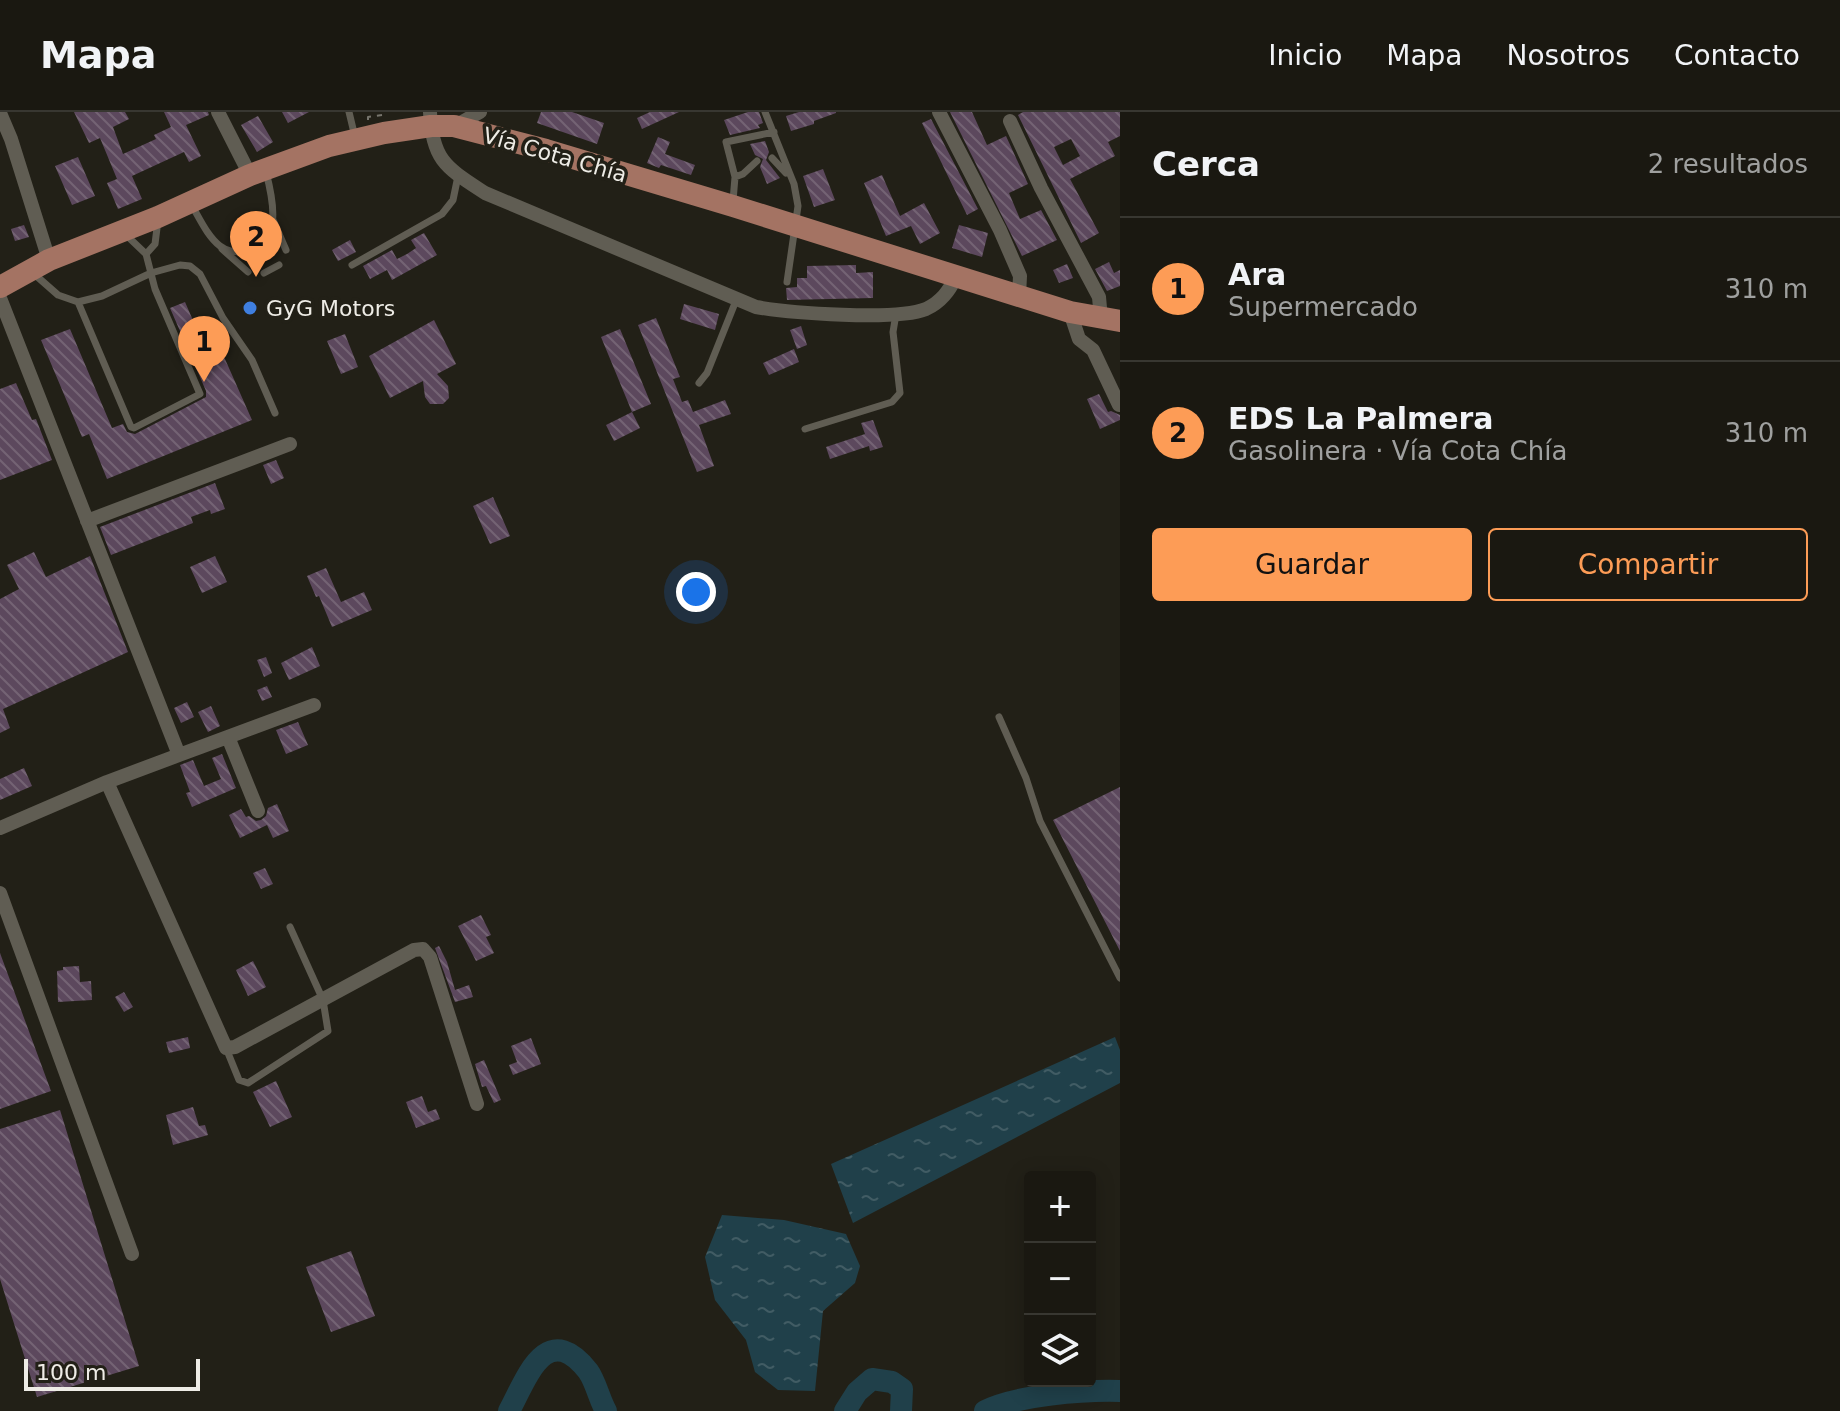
<!DOCTYPE html>
<html lang="es">
<meta charset="utf-8">
<style>
body{margin:0;font-family:"DejaVu Sans",sans-serif;background:#23211a;color:#f1f3f6}
.controls{position:absolute;right:24px;bottom:24px;display:grid;overflow:hidden;border-radius:8px;box-shadow:0 4px 20px #0003}
.controls button{width:72px;height:72px;display:grid;place-items:center;padding:0;border:0;border-bottom:2px solid #383731;background:#1a1811;color:#f1f3f6;font:40px sans-serif}
.scale{position:absolute;left:24px;bottom:20px;width:176px;box-sizing:border-box;padding-left:8px;border:4px solid #eeece6;border-top:0;font-size:22px;line-height:28px;white-space:nowrap;color:#eeece6;-webkit-text-stroke:6px #222017;paint-order:stroke}
.you{position:absolute;left:696px;top:480px;width:28px;height:28px;margin:-20px;border:6px solid #fff;border-radius:50%;background:#1a73e8;box-shadow:0 0 0 12px #1a73e833}
.badge{display:grid;place-items:center;width:52px;height:52px;border-radius:50%;background:#fd9c56;color:#111;font-size:26px;font-weight:700}
.pin{position:absolute;translate:-50% -66px;filter:drop-shadow(0 2px 4px #0008)}
.pin::after{content:'';position:absolute;top:42px;width:28px;height:24px;background:inherit;clip-path:polygon(0 0,100% 0,50% 100%)}
.list{margin:0;padding:0;list-style:none}
h2{display:flex;justify-content:space-between;align-items:center;height:104px;margin:0;padding:0 32px;font-size:34px}
h2 small{font-size:26px;font-weight:400;color:#9fa09f}
.list li{display:grid;grid-template-columns:52px 1fr auto;gap:24px;align-items:center;box-sizing:border-box;height:144px;padding:0 32px;border-top:2px solid #383731}
.list b{display:block;font-size:30px;white-space:nowrap}
.list p{margin:0;font-size:26px;white-space:nowrap;color:#9fa09f}
.list em{font-size:26px;font-style:normal;color:#9fa09f}
.actions{display:flex;gap:16px;padding:24px 32px}
.actions a{flex:1;padding:18px 0;border:2px solid #fd9c56;border-radius:8px;text-align:center;font-size:28px;color:#fd9c56}
.actions .main{background:#fd9c56;color:#111}
.icon{flex:none;width:44px;height:44px;fill:none;stroke:currentColor;stroke-width:2;stroke-linecap:round;stroke-linejoin:round}
.map{position:relative;flex:none;width:1120px;height:1299px;overflow:hidden}
header{display:flex;align-items:center;gap:48px;box-sizing:border-box;height:112px;padding:0 40px;background:#1a1811;border-bottom:2px solid #383731}
header strong{font-size:38px}
nav{display:flex;gap:44px;margin-inline-start:auto;font-size:28px}
main{display:flex}
aside{flex:1;background:#1a1811}
.map>svg:first-child{display:block}
.water{fill:url(#water-ripples)}
.lines{fill:none;stroke-linecap:round;stroke-linejoin:round}
.river{stroke:#20404a;stroke-width:22}
.building{fill:url(#building-back-hatch);fill-rule:evenodd}
.path{stroke:#77756d;stroke-width:2;stroke-dasharray:6 6;stroke-linecap:butt}
.service{stroke:#605d53;stroke-width:7}
.minor{stroke:#605d53;stroke-width:14}
.primary{stroke:#a47363;stroke-width:22}
.shop-dot{fill:#3f7fe0;stroke:#222017;stroke-width:3}
.labels{text-anchor:middle;dominant-baseline:central;stroke-width:7;stroke-linejoin:round;paint-order:stroke}
.street-label{font-size:22px;fill:#eeece6;stroke:#222017}
.poi-label{font-size:22px;fill:#eeece6;stroke:#222017;text-anchor:start}
</style>
<header>
<strong>Mapa</strong>
<nav><a>Inicio</a><a>Mapa</a><a>Nosotros</a><a>Contacto</a></nav>
</header>
<main>
<div class="map">
<svg width="1120" height="1299" viewBox="0 0 1120 1299">
<defs>
<pattern id="water-ripples" width="26" height="14" patternUnits="userSpaceOnUse" patternTransform="scale(2)"><rect width="26" height="14" fill="#20404a"/><path d="M2 4q2-2 4 0t4 0M15 11q2-2 4 0t4 0" fill="none" stroke="#415c64"/></pattern>
<pattern id="building-back-hatch" width="6" height="6" patternUnits="userSpaceOnUse" patternTransform="scale(2)"><rect width="6" height="6" fill="#5c485d"/><path d="M-1 5l2 2M0 0l6 6M5-1l2 2" fill="none" stroke="#746374"/></pattern>
</defs>
<rect width="100%" height="100%" fill="#222017"/>
<path class="water" d="M1115,925l5,13v33l-267,140 -22,-59z
M722,1103l62,5 62,14 14,32 -5,17 -32,28 -8,80 -37,-1 -23,-18 -9,-32 -31,-40 -10,-43z"/>
<g class="lines">
<path class="river" d="M509,1299c17,-31 37,-93 79,-40 8,11 11,28 18,40
M845,1299l12,-19 15,-13 20,3 10,7 -1,22
M985,1299c32,-16 99,-21 135,-20"/>
</g>
<path class="building" d="M74,0h51l4,7 -16,8 10,27 33,-15 -2,-4 17,-8 -7,-15h44l1,3 -23,10 15,31 -12,6 -5,-10 -52,24 10,23 -24,10 -11,-26 10,-4 -17,-41 -11,5z
M282,0h27l-21,11z
M541,0h31l32,11 -7,21 -60,-21z
M650,0h29l-37,17 -5,-11z
M748,0h11l4,11 -5,2 2,3 -30,7 -6,-15z
M799,0h37v1l-22,8v3l-23,7 -5,-15z
M950,0h22l15,33 19,-9 22,48 -19,9 11,26 21,-9 16,30 -35,16z
M1023,0h97v24l-12,6 7,14 -45,23 29,54 -18,10 -63,-128zM1071,27l9,17 -17,9 -9,-18z
M258,4l15,26 -16,10 -16,-27z
M931,7l47,90 -11,6 -45,-92z
M658,25l12,5 -5,12 30,11 -4,10 -30,-10 -2,3 -12,-5z
M765,29l4,11 -3,8 14,18 -13,6 -7,-17 3,-8 -8,-4 -5,-11z
M78,45l17,39 -23,9 -17,-39z
M823,57l12,31 -21,7 -11,-31z
M882,63l18,41 24,-13 16,30 -20,11 -9,-18 -25,10 -22,-53z
M24,113l5,12 -14,4 -4,-12z
M959,113l29,8 -6,24 -30,-9z
M424,121l13,22 -45,25 -5,-10 -17,9 -7,-13 29,-16 5,9 10,-5 9,-6 -5,-8z
M350,128l6,12 -18,9 -6,-11z
M1109,150l5,11 6,-3v16l-13,5 -12,-22z
M1067,152l6,14 -14,5 -6,-13z
M856,153v8l17,-1v26l-86,2 -1,-12 11,-1v-9h10v-12z
M185,190l10,23 18,7 39,88 -145,59 -18,-45 -7,3 -41,-97 29,-11 42,99 11,-4 4,8 8,2 71,-37v-6l-36,-83z
M684,192l35,10 -4,16 -35,-11z
M656,206l24,59 -7,2 9,23 6,-2 5,12 32,-12 6,14 -32,11 15,41 -17,6 -59,-147z
M434,208l22,44 -19,10 11,12 1,12 -6,6h-13l-5,-7 -2,-16 -33,17 -21,-42z
M801,214l6,19 -10,4 -7,-19z
M620,217l31,75 -19,8 -31,-75z
M345,222l13,33 -17,7 -14,-33z
M794,237l5,13 -30,13 -6,-12z
M16,271l16,37 4,-1 16,41 -52,20v-91z
M1099,282l9,18 3,-1 9,4v5l-20,9 -13,-30z
M632,300l8,16 -26,13 -8,-16z
M873,308l10,27 -13,4 -1,-5 -39,13 -4,-12 39,-13 -4,-11z
M276,348l8,18 -13,6 -8,-19z
M215,371l10,26 -14,5 -1,-4 -19,7 2,6 -82,32 -11,-28z
M493,385l17,39 -20,8 -17,-38z
M34,440l12,25 44,-21 38,96 -125,57 7,19 -10,5v-134l19,-10 -12,-24z
M215,444l12,26 -25,11 -12,-26z
M326,456l15,34 23,-10 8,18 -40,17 -13,-31 -3,1 -9,-21z
M312,535l8,19 -31,14 -8,-17z
M266,545l6,16 -8,4 -7,-17z
M267,574l5,11 -10,4 -5,-11z
M187,590l7,15 -13,6 -7,-15z
M211,594l9,20 -12,6 -10,-20z
M298,610l10,23 -22,9 -10,-24z
M222,642l14,34 -44,19 -6,-14 4,-1 -10,-27 13,-5 11,26 17,-7 -9,-21z
M24,656l8,18 -32,14v-21z
M1120,675v164l-67,-131z
M277,692l12,27 -16,7 -6,-13 -27,13 -11,-23 12,-6 5,8 3,-1 7,5 5,-1 5,-4 2,-8z
M265,756l8,16 -12,5 -8,-16z
M481,803l10,20 -5,2 8,16 -18,8 -18,-35z
M439,834l8,16 8,28 14,-5 4,12 -18,5 -20,-54z
M0,841l51,138 -51,18z
M253,849l13,26 -18,9 -12,-26z
M79,854l1,16 11,-1 1,19 -34,2 -1,-31 6,-1v-3z
M124,880l9,15 -9,5 -9,-15z
M188,925l2,11 -21,5 -3,-11z
M531,926l10,26 -28,11 -4,-10 8,-3 -6,-16z
M484,948l17,40 -7,3 -8,-17 -4,1 -7,-23z
M276,969l16,36 -22,10 -17,-35z
M422,984l6,16 8,-3 4,10 -24,9 -10,-26z
M193,995l6,19 6,-1 3,10 -35,10 -7,-30z
M60,998l79,256 -102,31 -37,-118v-150z
M351,1139l24,65 -44,16 -25,-65z"/>
<g class="lines">
<path class="path" d="M368,8v-3l14,-2"/>
<path class="service" d="M349,0l6,25
M765,0l29,72 4,22 -11,76
M772,46l14,15
M735,65l8,-3 14,-13
M733,89l2,-24 -9,-35 48,-10
M191,92c8,13 16,32 29,42 6,5 16,7 24,5 40,-6 29,-52 22,-79
M273,108l13,30
M222,137l26,23
M146,142l9,-10 3,-24
M352,153l90,-51 11,-14 5,-24
M33,161l25,22 20,7 24,-6 49,-23 29,-8 10,1 10,8 23,44 29,42 23,53
M264,161l15,-8
M78,190l53,125 3,1 66,-34 -45,-105 -9,-35 -22,-21
M699,271l8,-10 30,-75
M805,317l87,-27 8,-9 -7,-61 3,-18
M999,605l27,61 14,43 80,157
M226,936l13,32 9,3 80,-52 -5,-31 -33,-73"/>
<path class="minor" d="M218,0l32,63
M430,0c2,49 17,56 55,81l271,114c33,6 141,14 170,2 15,-7 23,-18 30,-32
M939,0l61,118 20,46 -1,20
M0,1l11,26 38,121
M1010,9l31,67 58,109 2,22
M455,14l25,-14
M0,186l179,457 -72,27 -107,46
M1070,200l9,27 14,11 26,55
M87,409l203,-77
M228,625l30,74
M179,643l135,-50
M107,670l119,266 9,-1 179,-97 9,-1 7,8 47,147
M0,781l132,361"/>
<path class="primary" d="M0,175l49,-27 109,-43 92,-42 79,-29 55,-13 47,-7h23l92,24 187,56 337,106 50,9"/>
</g>
<circle class="shop-dot" cx="250" cy="196" r="8"/>
<g class="labels">
<g class="street-label">
<text transform="translate(555 43) rotate(16)">Vía Cota Chía</text>
</g>
<g class="poi-label">
<text x="266" y="196">GyG Motors</text>
</g>
</g>
</svg>
<div class="controls">
<button>+</button>
<button>−</button>
<button><svg class="icon" aria-label="layers" viewBox="0 0 24 24"><path d="M12 4l9 5-9 5-9-5zM3 14l9 5 9-5"/></svg></button>
</div>
<div class="scale">100 m</div>
<div class="you"></div>
<div class="pin badge" style="left:204px;top:270px">1</div>
<div class="pin badge" style="left:256px;top:165px">2</div>
</div>
<aside>
<h2>Cerca<small>2 resultados</small></h2>
<ul class="list">
<li><span class="badge">1</span><div><b>Ara</b><p>Supermercado</p></div><em>310 m</em></li>
<li><span class="badge">2</span><div><b>EDS La Palmera</b><p>Gasolinera · Vía Cota Chía</p></div><em>310 m</em></li>
</ul>
<div class="actions"><a class="main">Guardar</a><a>Compartir</a></div>
</aside>
</main>
